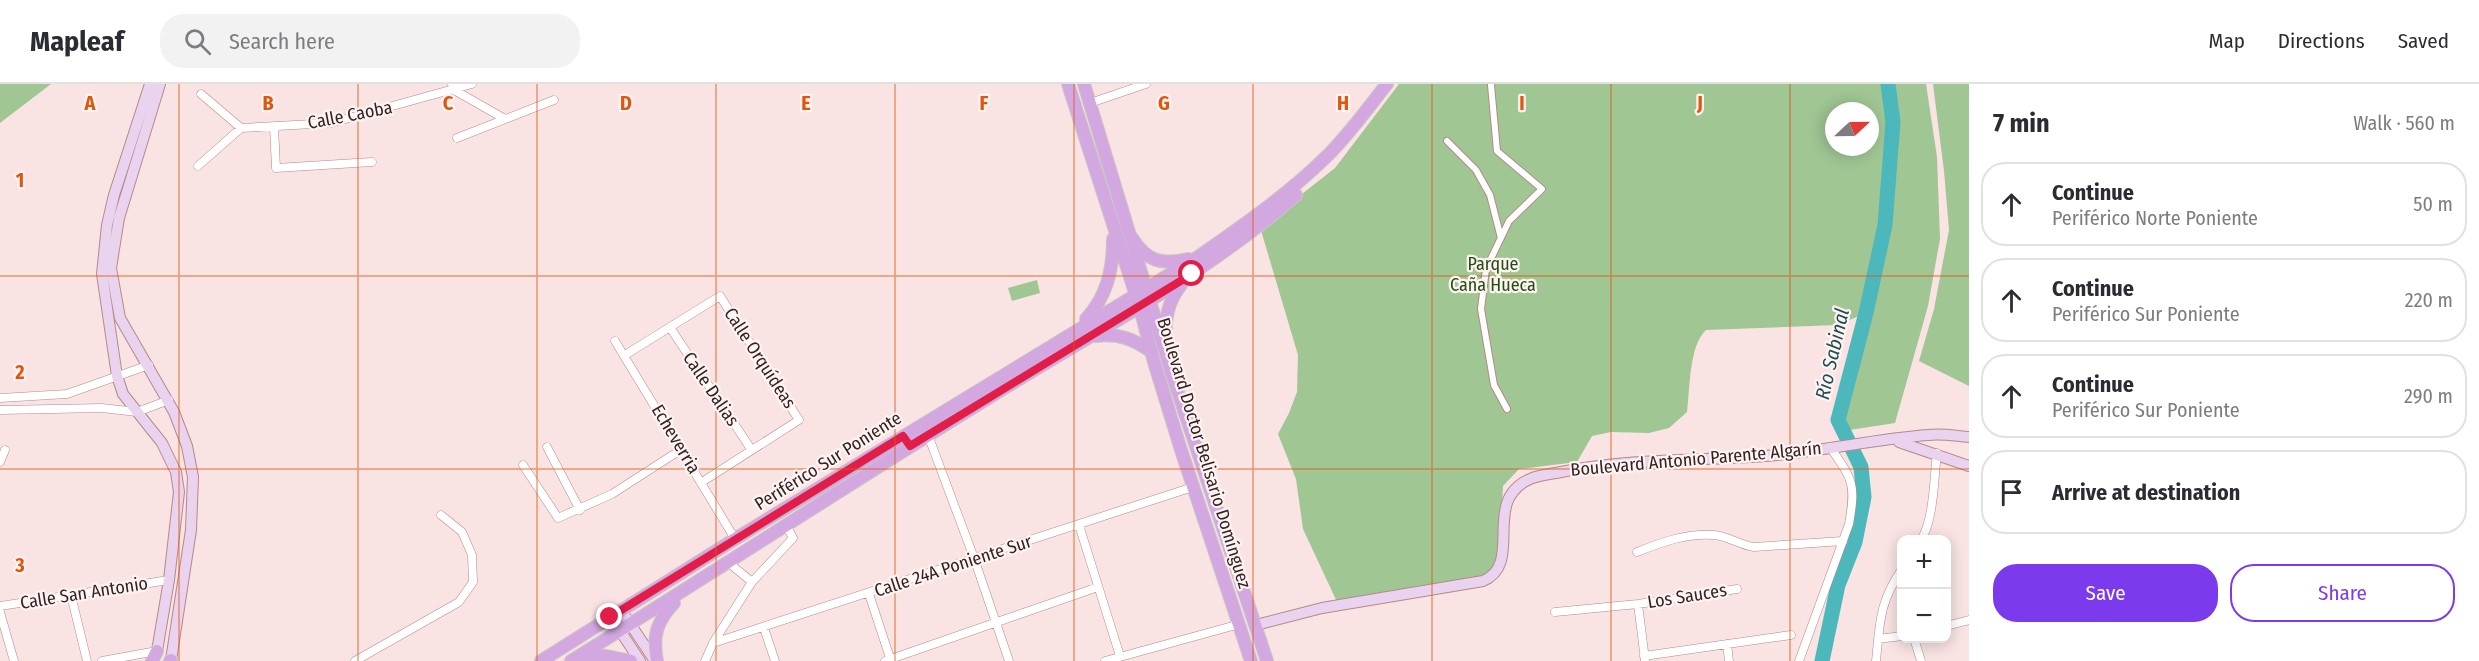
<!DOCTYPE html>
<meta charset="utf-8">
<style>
body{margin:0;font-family:"Fira Sans Condensed",sans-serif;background:#f2f2f3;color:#2b2b33}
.controls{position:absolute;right:18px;bottom:18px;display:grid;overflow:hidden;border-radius:12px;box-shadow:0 3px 15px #0003}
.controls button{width:54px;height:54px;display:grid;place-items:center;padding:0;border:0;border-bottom:2px solid #e1e1e2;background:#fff;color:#2b2b33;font:30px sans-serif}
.compass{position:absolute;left:1825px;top:18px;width:54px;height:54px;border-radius:50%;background:#fff;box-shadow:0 3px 15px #0003;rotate:68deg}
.stop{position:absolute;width:18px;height:18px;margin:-14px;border:4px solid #e11d48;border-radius:50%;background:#fff}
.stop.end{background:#e11d48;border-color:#fff;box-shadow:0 2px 6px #0008}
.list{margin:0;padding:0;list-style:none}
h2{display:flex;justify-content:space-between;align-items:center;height:78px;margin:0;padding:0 24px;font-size:26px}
h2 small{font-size:20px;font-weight:400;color:#7c7c81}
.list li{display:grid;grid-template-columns:39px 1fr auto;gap:18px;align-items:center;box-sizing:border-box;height:84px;margin:0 12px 12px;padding:0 12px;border:2px solid #e1e1e2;border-radius:24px}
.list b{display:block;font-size:22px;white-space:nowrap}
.list p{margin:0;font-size:20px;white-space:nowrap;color:#7c7c81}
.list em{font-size:20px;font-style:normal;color:#7c7c81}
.actions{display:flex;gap:12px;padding:18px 24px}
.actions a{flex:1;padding:14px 0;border:2px solid #7c3aed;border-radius:24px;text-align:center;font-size:21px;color:#7c3aed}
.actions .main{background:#7c3aed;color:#fff}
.icon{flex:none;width:33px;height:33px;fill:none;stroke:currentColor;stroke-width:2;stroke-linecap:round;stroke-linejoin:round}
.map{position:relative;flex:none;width:1969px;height:577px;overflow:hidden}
header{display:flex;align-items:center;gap:36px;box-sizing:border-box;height:84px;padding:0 30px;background:#fff;border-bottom:2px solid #e1e1e2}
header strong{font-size:28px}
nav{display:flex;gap:33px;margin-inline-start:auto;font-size:21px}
.search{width:420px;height:54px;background:#f2f2f3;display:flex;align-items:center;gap:15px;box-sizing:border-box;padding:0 21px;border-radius:24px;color:#7c7c81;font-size:22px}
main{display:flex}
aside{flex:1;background:#fff}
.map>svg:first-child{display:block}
.green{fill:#a0c694;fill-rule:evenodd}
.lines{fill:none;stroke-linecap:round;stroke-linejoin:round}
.river{stroke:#4cb8bc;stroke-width:15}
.pedestrian-casing{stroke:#b88889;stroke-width:8}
.minor-casing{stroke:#b88889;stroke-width:9}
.secondary-casing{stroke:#b88889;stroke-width:12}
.primary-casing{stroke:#cac6c6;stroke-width:14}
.pedestrian{stroke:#fff;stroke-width:6}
.minor{stroke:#fff;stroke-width:8}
.secondary{stroke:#e9d3ef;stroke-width:10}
.primary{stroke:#d3a7e0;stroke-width:12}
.route{stroke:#e11d48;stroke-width:8}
.grid{fill:none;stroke:#df560d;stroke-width:1.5;stroke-opacity:0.55}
.labels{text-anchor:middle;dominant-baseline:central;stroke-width:4.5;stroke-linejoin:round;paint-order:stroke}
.street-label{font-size:18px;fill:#352222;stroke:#fef3f3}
.park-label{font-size:18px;fill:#234e10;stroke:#fef3f3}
.water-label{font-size:20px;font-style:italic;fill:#1e4e4f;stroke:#fef3f3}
.grid-label{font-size:20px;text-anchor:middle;font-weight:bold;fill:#df560d;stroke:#fef3f3;stroke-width:4.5;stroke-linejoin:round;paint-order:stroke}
</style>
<header>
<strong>Mapleaf</strong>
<div class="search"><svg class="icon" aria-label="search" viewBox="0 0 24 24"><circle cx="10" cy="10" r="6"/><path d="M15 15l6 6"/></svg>Search here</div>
<nav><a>Map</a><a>Directions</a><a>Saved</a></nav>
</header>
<main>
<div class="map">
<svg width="1969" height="577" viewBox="0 0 1969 577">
<rect width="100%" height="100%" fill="#f9e3e3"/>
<path class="green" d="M0,0h51l-51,39z
M1399,0h527l11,73 3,82 -12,67 -33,117 -52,8 -5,-11 27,-106 -29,11 -130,5c-17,15 -16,59 -19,82l-18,16 -20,5 -38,-1 -19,4 -15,26 -58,7 -16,17 -4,80 -16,11 -145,27 -35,-75 -7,-50 -18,-45 11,-21 8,-21 1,-37 -38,-128 75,-59zM1834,27h36v36h-36z
M1933,0h36v302l-50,-25 15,-52 15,-79 -5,-59z
M1037,196l3,13 -28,8 -4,-13z"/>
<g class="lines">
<path class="river" d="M1822,577l16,-76 17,-43 9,-45 -3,-30 -23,-47 28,-107 19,-88 8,-103 -5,-38"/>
<g class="pedestrian-casing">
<path id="pedestrian" d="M1491,1l6,66 45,38 -33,32 -23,48 -5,40 13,76 13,24
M1447,57l29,29 14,25 11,43"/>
</g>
<g class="minor-casing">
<path id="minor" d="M452,0l2,6 51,29
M201,10l40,34 90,-5 141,-39
M1090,19l56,-19
M274,43l2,41 96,-6
M457,54l97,-38
M198,82l43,-38
M671,245l80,120
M615,257l120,198
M625,271l95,-59 79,124 -97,62
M0,314l67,-4 82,-29
M0,326l102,-2 35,4 32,-12
M928,351l46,123 35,103
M547,363l33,63
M0,378l5,-12
M523,381l35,53 54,-24 70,-45
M1079,441l41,131
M1921,456c13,-20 13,-63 16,-87
M1637,468c25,-10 50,-19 77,-17 14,1 26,10 40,12l89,-6
M752,498l41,-44 -7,-13
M869,510l22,67
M71,511l16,66
M1638,520l7,56
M0,522l169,-26
M0,528l14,49
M1555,528l83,-8 99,-15
M1946,542l23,-6
M764,544l11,33
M1914,554l7,23
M1878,555l24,-3
M713,559l480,-156
M1727,560l2,17
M1644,572l147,-21
M102,577l55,-10
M355,577l104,-59 14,-20 -1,-27 -10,-23 -21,-17
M705,577l8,-18 39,-61 -23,-19
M885,577l213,-74
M1105,577l135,-37
M1799,577l50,-137c7,-40 4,-44 -19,-77
M1876,577c4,-39 3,-58 26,-92"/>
</g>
<g class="secondary-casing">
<path id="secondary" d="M150,0l-36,111 -7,30 -5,49 15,102 6,18 39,49 14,29 3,20 -10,88 -12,71
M160,0l-41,134 -8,50 9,50 54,94 13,34 6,31 -2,53 -20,130
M1899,358l70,24
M621,526l34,51
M611,533l29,44
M1256,541l66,-17 161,-27c42,-18 -3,-80 47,-102 9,-4 21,-5 31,-7 67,-14 137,-11 204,-16 55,-4 109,-17 163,-21 13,-2 28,1 41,2"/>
</g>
<g class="primary-casing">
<path id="primary" d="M1068,0l72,224 14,54 27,88 70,211
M1084,0l88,290 95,287
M1132,154c15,24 30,27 56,21
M1086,235c21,-23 27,-49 27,-80
M1096,252c23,-3 37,3 56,16
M1166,257c-1,-22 1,-38 15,-56
M578,573l28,-1 25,5
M152,577l5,-10
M170,577l1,-1
M541,577l194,-122 463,-282c44,-31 88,-61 127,-99 23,-22 42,-49 62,-74
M571,577c140,-87 278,-177 419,-264 104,-65 214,-121 306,-202
M657,577c-5,-25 0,-40 17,-58"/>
</g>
<use href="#pedestrian" class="pedestrian"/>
<use href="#minor" class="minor"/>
<use href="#secondary" class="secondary"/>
<use href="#primary" class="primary"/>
</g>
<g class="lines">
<path class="route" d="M610,533l293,-181 7,10 282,-172"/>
</g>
<path class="grid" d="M179,0v577M358,0v577M537,0v577M716,0v577M895,0v577M1074,0v577M1253,0v577M1432,0v577M1611,0v577M1790,0v577M0,192h1969M0,385h1969"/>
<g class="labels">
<g class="street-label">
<text transform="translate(350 31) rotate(-11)">Calle Caoba</text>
<text transform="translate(760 274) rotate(57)">Calle Orquídeas</text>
<text transform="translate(711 305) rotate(56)">Calle Dalias</text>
<text transform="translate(676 355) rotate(59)">Echeverria</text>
<text transform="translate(1204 369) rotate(73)">Boulevard Doctor Belisario Domínguez</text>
<text transform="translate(1696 375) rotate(-5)">Boulevard Antonio Parente Algarín</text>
<text transform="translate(828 377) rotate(-32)">Periférico Sur Poniente</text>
<text transform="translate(953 482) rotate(-18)">Calle 24A Poniente Sur</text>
<text transform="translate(84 509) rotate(-9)">Calle San Antonio</text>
<text transform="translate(1687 512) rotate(-9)">Los Sauces</text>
</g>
<g class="park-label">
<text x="1493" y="180">Parque<tspan x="1493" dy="21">Caña Hueca</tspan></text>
</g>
<g class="water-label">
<text transform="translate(1832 270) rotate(-77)">Río Sabinal</text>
</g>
</g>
<g class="grid-label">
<text x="90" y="26">A</text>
<text x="268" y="26">B</text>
<text x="448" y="26">C</text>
<text x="626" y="26">D</text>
<text x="806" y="26">E</text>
<text x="984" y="26">F</text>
<text x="1164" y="26">G</text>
<text x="1343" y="26">H</text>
<text x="1522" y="26">I</text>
<text x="1700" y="26">J</text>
<text x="20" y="103">1</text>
<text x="20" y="295">2</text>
<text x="20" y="488">3</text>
</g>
</svg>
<div class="controls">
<button>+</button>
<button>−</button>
</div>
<svg class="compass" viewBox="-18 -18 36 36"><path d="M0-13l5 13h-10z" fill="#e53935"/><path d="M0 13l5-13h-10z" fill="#7c7c81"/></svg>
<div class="stop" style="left:1192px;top:190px"></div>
<div class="stop end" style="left:610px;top:533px"></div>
</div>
<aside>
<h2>7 min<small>Walk · 560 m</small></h2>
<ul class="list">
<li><svg class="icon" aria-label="ahead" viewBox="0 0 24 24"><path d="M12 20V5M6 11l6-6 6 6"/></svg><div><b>Continue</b><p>Periférico Norte Poniente</p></div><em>50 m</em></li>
<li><svg class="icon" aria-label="ahead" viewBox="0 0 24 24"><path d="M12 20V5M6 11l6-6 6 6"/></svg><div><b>Continue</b><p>Periférico Sur Poniente</p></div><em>220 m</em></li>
<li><svg class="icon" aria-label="ahead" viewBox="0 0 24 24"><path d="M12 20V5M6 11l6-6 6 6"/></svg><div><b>Continue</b><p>Periférico Sur Poniente</p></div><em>290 m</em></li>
<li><svg class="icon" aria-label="arrive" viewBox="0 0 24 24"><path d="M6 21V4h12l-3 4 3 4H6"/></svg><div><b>Arrive at destination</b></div></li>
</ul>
<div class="actions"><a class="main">Save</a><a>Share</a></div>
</aside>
</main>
